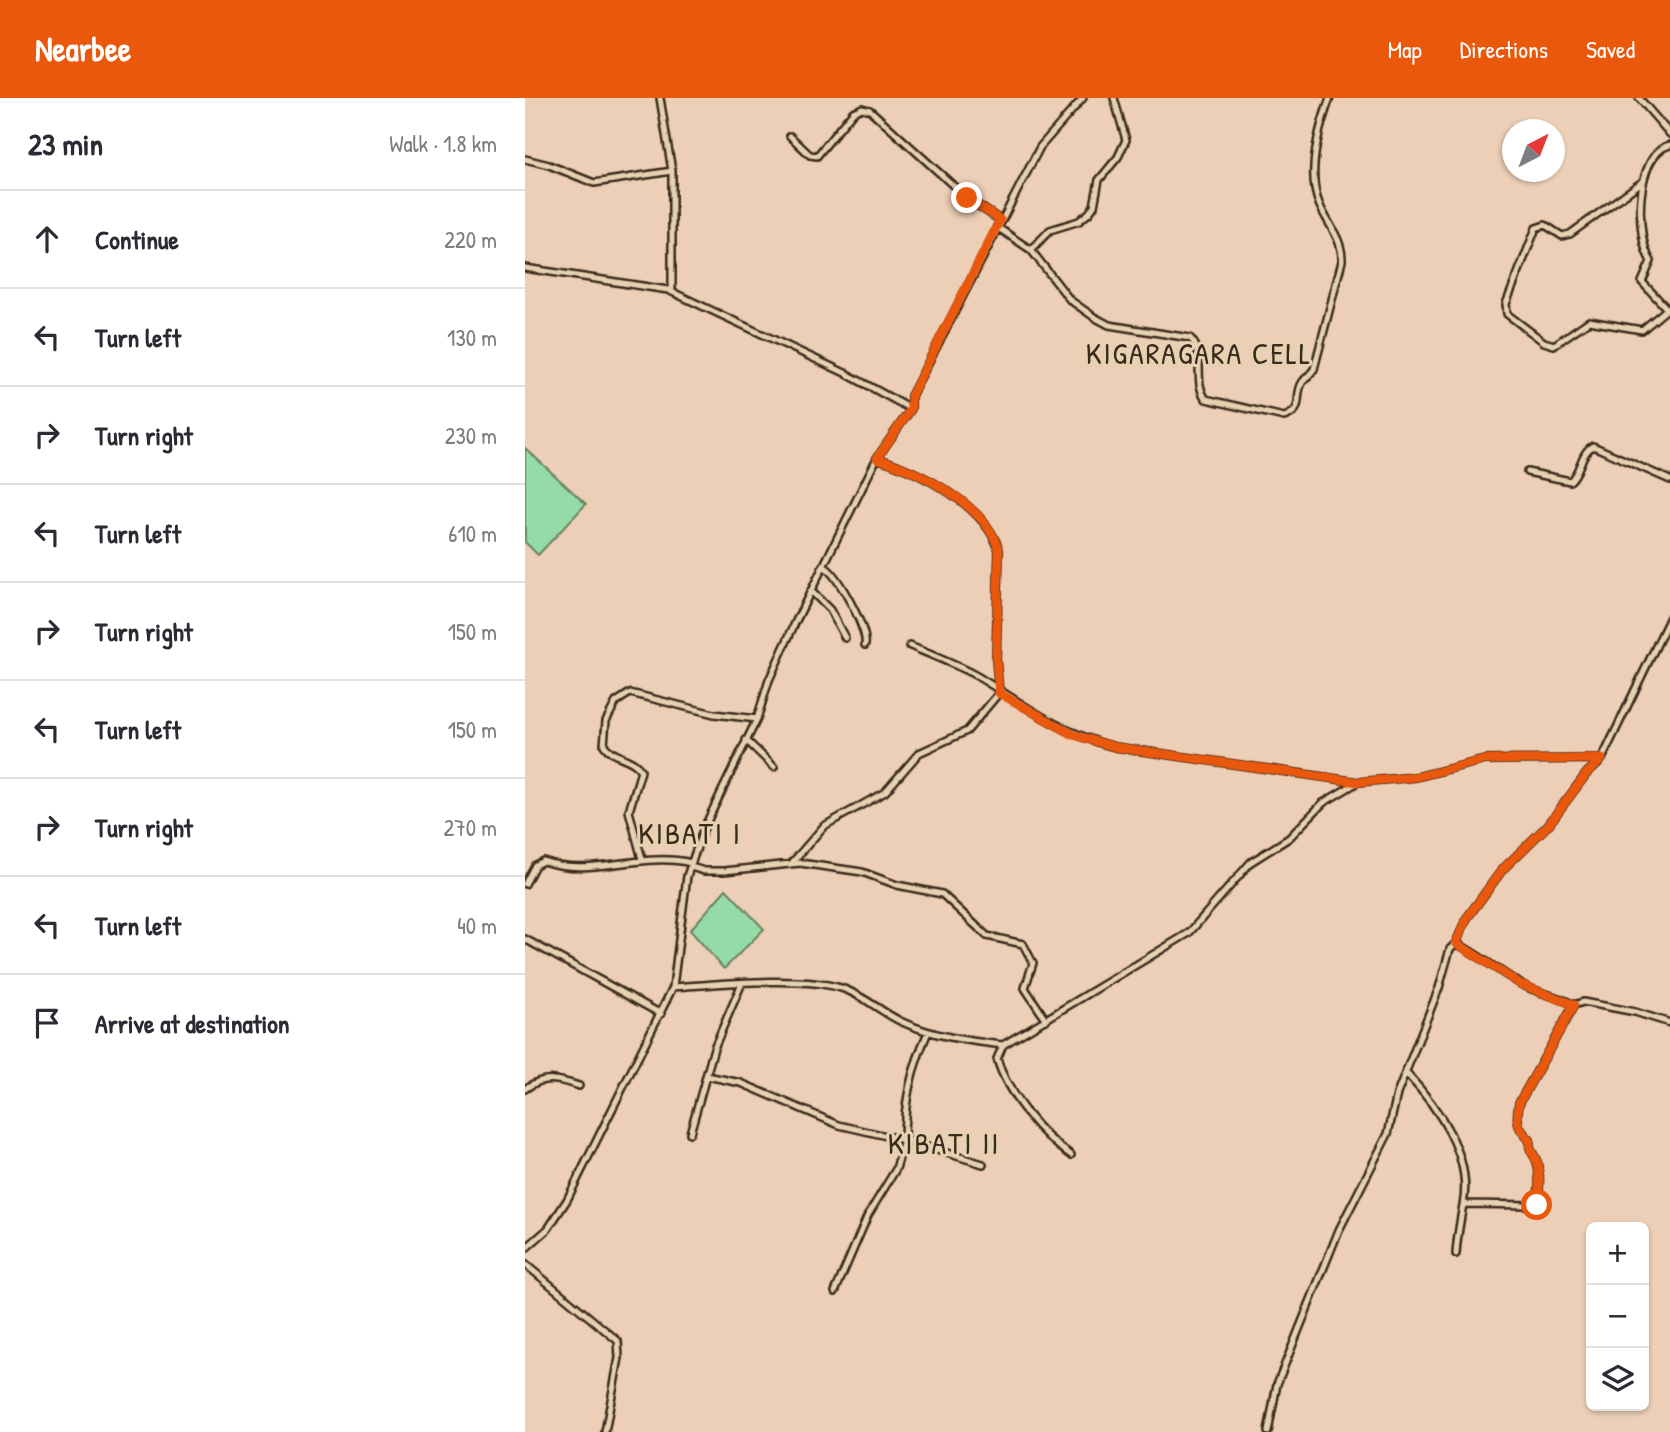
<!DOCTYPE html>
<meta charset="utf-8">
<style>
body{margin:0;font-family:"Patrick Hand",sans-serif;background:#f2f2f3;color:#2b2b33}
.controls{position:absolute;right:21px;bottom:21px;display:grid;overflow:hidden;border-radius:10px;box-shadow:0 2px 5px #0004}
.controls button{width:63px;height:63px;display:grid;place-items:center;padding:0;border:0;border-bottom:2px solid #e1e1e2;background:#fff;color:#2b2b33;font:35px sans-serif}
.compass{position:absolute;left:977px;top:21px;width:63px;height:63px;border-radius:50%;background:#fff;box-shadow:0 2px 5px #0004;rotate:42deg}
.stop{position:absolute;width:21px;height:21px;margin:-16px;border:5px solid #ea580c;border-radius:50%;background:#fff}
.stop.end{background:#ea580c;border-color:#fff;box-shadow:0 2px 7px #0008}
.list{margin:0;padding:0;list-style:none}
h2{display:flex;justify-content:space-between;align-items:center;height:91px;margin:0;padding:0 28px;font-size:30px}
h2 small{font-size:23px;font-weight:400;color:#7c7c81}
.list li{display:grid;grid-template-columns:46px 1fr auto;gap:21px;align-items:center;box-sizing:border-box;height:98px;padding:0 28px;border-top:2px solid #e1e1e2}
.list b{display:block;font-size:26px;white-space:nowrap}
.list em{font-size:23px;font-style:normal;color:#7c7c81}
.icon{flex:none;width:38px;height:38px;fill:none;stroke:currentColor;stroke-width:2;stroke-linecap:round;stroke-linejoin:round}
.map{position:relative;flex:none;width:1145px;height:1334px;overflow:hidden}
header{display:flex;align-items:center;gap:42px;box-sizing:border-box;height:98px;padding:0 35px;background:#ea580c;color:#fff}
header strong{font-size:33px}
nav{display:flex;gap:38px;margin-inline-start:auto;font-size:24px}
main{display:flex}
aside{flex:1;background:#fff}
.map>svg:first-child{display:block}
.green{fill:#95dba8;stroke:#688263;stroke-width:2}
.lines{fill:none;stroke-linecap:round;stroke-linejoin:round}
.minor-casing{stroke:#3b2a1e;stroke-width:10}
.minor{stroke:#e6d2b1;stroke-width:5}
.route{stroke:#ea580c;stroke-width:9}
.labels{text-anchor:middle;dominant-baseline:central;stroke-width:6;stroke-linejoin:round;paint-order:stroke}
.quarter-label{font-size:30px;letter-spacing:2px;fill:#3b2a1e;stroke:#e6d2b1}
</style>
<header>
<strong>Nearbee</strong>
<nav><a>Map</a><a>Directions</a><a>Saved</a></nav>
</header>
<main>
<aside>
<h2>23 min<small>Walk · 1.8 km</small></h2>
<ul class="list">
<li><svg class="icon" aria-label="ahead" viewBox="0 0 24 24"><path d="M12 20V5M6 11l6-6 6 6"/></svg><div><b>Continue</b></div><em>220 m</em></li>
<li><svg class="icon" aria-label="left" viewBox="0 0 24 24"><path d="M17 20v-9H6M10 6l-5 5 5 5"/></svg><div><b>Turn left</b></div><em>130 m</em></li>
<li><svg class="icon" aria-label="right" viewBox="0 0 24 24"><path d="M7 20v-9h11M14 6l5 5-5 5"/></svg><div><b>Turn right</b></div><em>230 m</em></li>
<li><svg class="icon" aria-label="left" viewBox="0 0 24 24"><path d="M17 20v-9H6M10 6l-5 5 5 5"/></svg><div><b>Turn left</b></div><em>610 m</em></li>
<li><svg class="icon" aria-label="right" viewBox="0 0 24 24"><path d="M7 20v-9h11M14 6l5 5-5 5"/></svg><div><b>Turn right</b></div><em>150 m</em></li>
<li><svg class="icon" aria-label="left" viewBox="0 0 24 24"><path d="M17 20v-9H6M10 6l-5 5 5 5"/></svg><div><b>Turn left</b></div><em>150 m</em></li>
<li><svg class="icon" aria-label="right" viewBox="0 0 24 24"><path d="M7 20v-9h11M14 6l5 5-5 5"/></svg><div><b>Turn right</b></div><em>270 m</em></li>
<li><svg class="icon" aria-label="left" viewBox="0 0 24 24"><path d="M17 20v-9H6M10 6l-5 5 5 5"/></svg><div><b>Turn left</b></div><em>40 m</em></li>
<li><svg class="icon" aria-label="arrive" viewBox="0 0 24 24"><path d="M6 21V4h12l-3 4 3 4H6"/></svg><div><b>Arrive at destination</b></div></li>
</ul>
</aside>
<div class="map">
<svg width="1145" height="1334" viewBox="0 0 1145 1334">
<rect width="100%" height="100%" fill="#eccfb6"/>
<filter id="ink" filterUnits="userSpaceOnUse"><feTurbulence type="fractalNoise" baseFrequency=".0143" numOctaves="2"/><feDisplacementMap in="SourceGraphic" scale="14" xChannelSelector="R" yChannelSelector="G"/><feConvolveMatrix kernelMatrix="1 2 1 2 8 2 1 2 1" color-interpolation-filters="sRGB"/></filter>
<g filter="url(#ink)">
<path class="green" d="M0,350l61,56 -48,51 -13,-13z
M201,791l38,40 -40,40 -34,-39z"/>
<g class="lines">
<g class="minor-casing">
<path id="minor" d="M135,0l12,73v121
M1114,0l31,36
M265,38l20,19 7,1 36,-44 9,-4 8,2 97,88 33,22
M0,61l24,6 45,18 78,-12
M1117,84l-72,52 -8,2 -17,-11 -9,3 -30,76 1,10 37,28 10,3 35,-24 53,9 25,-21
M472,129l34,23 39,50 24,17 15,8 81,13c17,17 2,43 16,61l78,18c21,-7 10,-20 18,-34 3,-5 9,-9 12,-14l28,-108c1,-21 -14,-37 -22,-55 -14,-31 -1,-78 10,-108
M506,152l19,-20 29,-9 10,-8 5,-7 5,-26 19,-23 8,-17 -12,-42
M0,170l143,22 177,83 66,36
M1143,212l-26,-28 9,-21c-16,-24 -17,-107 19,-116
M1002,374l43,9c11,-9 10,-28 23,-35l77,34
M300,469c13,8 43,63 40,78
M286,493l19,19 15,28
M385,548c19,8 47,19 65,29 49,29 82,57 140,72l243,35
M221,642l28,27
M117,761l-13,-48 12,-40c-8,-14 -27,-12 -37,-26l2,-24 10,-19 14,-9 84,21 43,5
M266,766l33,-38 61,-34 34,-39 48,-22 32,-38 -3,-34 3,-109c-14,-46 -81,-79 -122,-92
M166,769l13,4h20l76,-8 62,9 35,13 45,9 45,42 36,8 10,19 -8,25 21,32
M0,786l10,-19 8,-4c49,17 98,-10 148,2
M0,841l136,75
M931,845c24,12 44,30 67,42 16,9 35,10 51,20l9,-3 52,10 35,11
M148,889c43,-3 132,-12 171,2 20,7 36,22 56,32 32,15 68,20 103,24l186,-112 62,-71 38,-24 34,-35 35,-21 58,-5 69,-17 117,-1
M403,934c-16,36 -24,68 -24,108l79,24
M478,947l-6,14c10,34 43,76 74,96
M881,975c31,33 67,83 57,132 -3,17 -6,32 -7,49
M182,978l34,7 98,42 65,15 -8,29 -28,46 -33,77
M0,991c19,-14 33,-10 54,-3
M165,1035l24,-85 28,-65
M938,1106l74,1c2,-14 4,-29 0,-43 -3,-9 -9,-12 -7,-22 -13,-12 -14,-19 -11,-37l55,-98
M0,1151l23,-20 19,-29 106,-213 14,-111 16,-46 54,-111 12,-39 27,-59 81,-163 34,-49v-13l129,-249 43,-49
M0,1166l93,77 1,17 -14,74
M743,1334l9,-48 62,-154 49,-96 9,-40 42,-106 11,-39 6,-6 11,-25 35,-48 46,-45 39,-52 15,-14 68,-142"/>
</g>
<use href="#minor" class="minor"/>
</g>
</g>
<g class="lines" filter="url(#ink)">
<path class="route" d="M442,100l33,22 -89,176v13l-34,49c41,13 109,46 122,92l-3,109 3,34 75,42 41,12 243,35 58,-5 69,-17 117,-1 -15,14 -39,52 -46,45 -35,48 -11,25 64,41 54,21 -55,98c-3,18 -2,25 11,37 -2,11 4,13 7,22 4,14 2,29 0,43"/>
</g>
<g class="labels">
<g class="quarter-label">
<text x="674" y="255">KIGARAGARA CELL</text>
<text x="165" y="735">KIBATI I</text>
<text x="419" y="1045">KIBATI II</text>
</g>
</g>
</svg>
<div class="controls">
<button>+</button>
<button>−</button>
<button><svg class="icon" aria-label="layers" viewBox="0 0 24 24"><path d="M12 4l9 5-9 5-9-5zM3 14l9 5 9-5"/></svg></button>
</div>
<svg class="compass" viewBox="-18 -18 36 36"><path d="M0-13l5 13h-10z" fill="#e53935"/><path d="M0 13l5-13h-10z" fill="#7c7c81"/></svg>
<div class="stop" style="left:1012px;top:1107px"></div>
<div class="stop end" style="left:442px;top:100px"></div>
</div>
</main>
